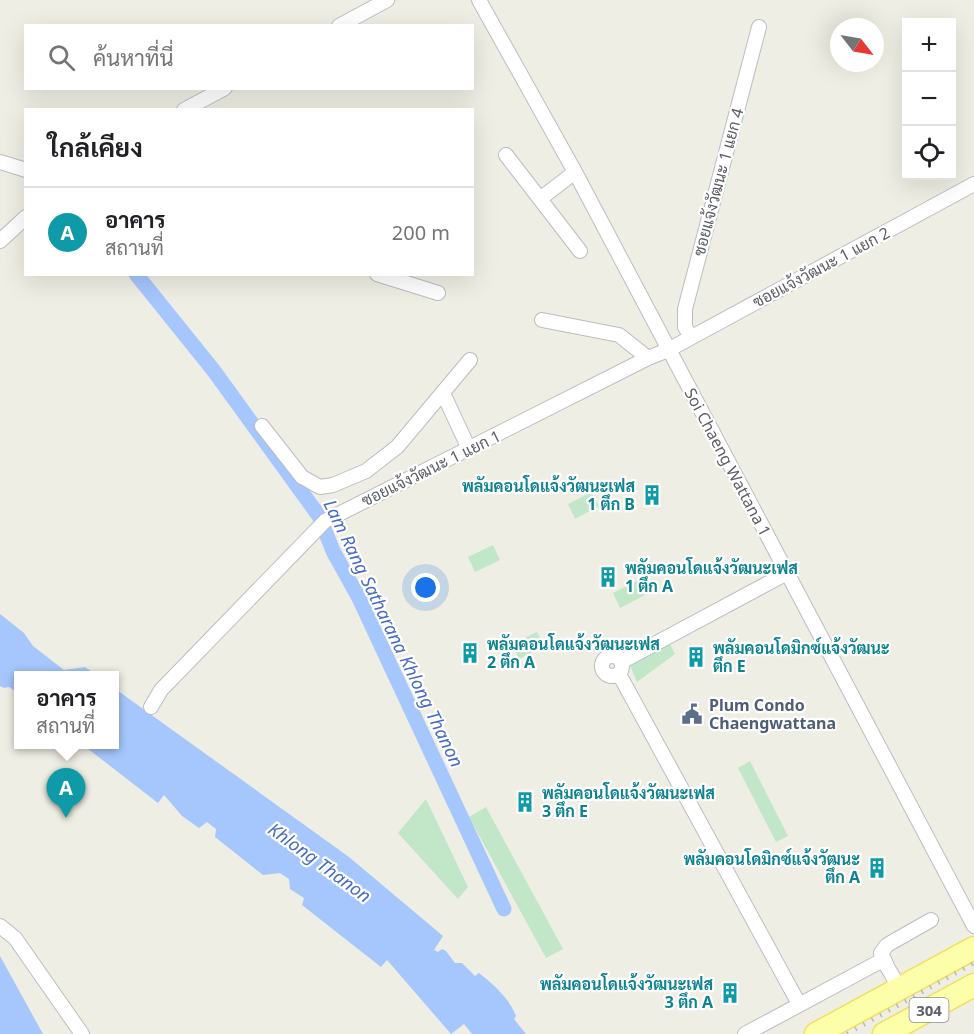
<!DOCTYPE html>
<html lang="th">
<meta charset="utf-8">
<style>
body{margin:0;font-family:"Noto Sans",Sarabun,sans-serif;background:#f2f2f2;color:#202124}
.controls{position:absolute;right:18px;top:18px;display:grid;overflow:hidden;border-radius:0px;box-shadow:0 6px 24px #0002}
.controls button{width:54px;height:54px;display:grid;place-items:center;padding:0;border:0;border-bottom:2px solid #e0e0e0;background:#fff;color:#202124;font:30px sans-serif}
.compass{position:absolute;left:830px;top:18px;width:54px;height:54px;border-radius:50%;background:#fff;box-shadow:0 6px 24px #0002;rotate:121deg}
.you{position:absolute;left:426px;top:588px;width:21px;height:21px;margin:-15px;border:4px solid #fff;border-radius:50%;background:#1a73e8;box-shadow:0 0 0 9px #1a73e833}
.badge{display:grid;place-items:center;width:39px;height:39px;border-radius:50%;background:#7c3aed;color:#fff;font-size:20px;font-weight:700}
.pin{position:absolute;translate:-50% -50px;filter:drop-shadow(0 2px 3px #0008)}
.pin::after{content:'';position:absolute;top:32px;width:21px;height:18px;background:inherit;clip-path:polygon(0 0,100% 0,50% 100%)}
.popup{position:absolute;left:14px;top:671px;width:105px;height:78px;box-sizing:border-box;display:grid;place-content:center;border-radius:0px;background:#fff;filter:drop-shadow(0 2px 4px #0005);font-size:20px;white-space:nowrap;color:#757577}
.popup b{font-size:22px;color:#202124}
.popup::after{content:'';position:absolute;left:50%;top:100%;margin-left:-12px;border:12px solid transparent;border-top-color:#fff}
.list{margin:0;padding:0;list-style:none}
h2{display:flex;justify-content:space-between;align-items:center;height:78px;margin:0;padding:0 24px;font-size:26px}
h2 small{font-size:20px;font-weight:400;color:#757577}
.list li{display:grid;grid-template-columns:39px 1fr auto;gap:18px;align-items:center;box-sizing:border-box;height:90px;padding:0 24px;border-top:2px solid #e0e0e0}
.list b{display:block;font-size:22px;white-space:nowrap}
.list p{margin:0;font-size:20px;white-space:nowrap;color:#757577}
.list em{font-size:20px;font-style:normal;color:#757577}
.icon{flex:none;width:33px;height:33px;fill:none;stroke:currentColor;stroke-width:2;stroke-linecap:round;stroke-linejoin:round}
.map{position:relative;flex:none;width:974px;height:1034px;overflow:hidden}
.search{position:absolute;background:#fff;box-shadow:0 6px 24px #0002;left:24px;top:24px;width:450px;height:66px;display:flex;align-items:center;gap:15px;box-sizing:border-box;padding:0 21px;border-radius:0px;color:#757577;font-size:22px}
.panel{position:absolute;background:#fff;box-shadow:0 6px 24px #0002;left:24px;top:108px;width:450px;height:168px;border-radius:0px}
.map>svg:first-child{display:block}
.green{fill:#c1e6c8}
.water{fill:#a5c7fd}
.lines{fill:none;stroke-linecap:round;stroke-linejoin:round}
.canal{stroke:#a5c7fd;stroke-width:15}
.minor-casing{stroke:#bcbdc3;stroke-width:16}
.primary-casing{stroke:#efe15d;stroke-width:25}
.minor{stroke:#fff;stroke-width:14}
.primary{stroke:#fcfeaa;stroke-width:22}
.rail{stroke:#b7b7b8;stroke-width:4.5;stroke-dasharray:1.5 8;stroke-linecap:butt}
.labels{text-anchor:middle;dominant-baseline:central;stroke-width:4.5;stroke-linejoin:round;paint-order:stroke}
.shield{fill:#fff;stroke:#8d8e93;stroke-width:1.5}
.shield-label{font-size:15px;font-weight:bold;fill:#5c5e65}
.street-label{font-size:16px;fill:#5c5e65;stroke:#fff}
.culture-label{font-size:16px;font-weight:bold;fill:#0d838f;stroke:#fff;text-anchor:start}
.service-label{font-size:16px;font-weight:bold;fill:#4e5e75;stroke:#fff;text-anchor:start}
.water-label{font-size:18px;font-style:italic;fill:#486cc1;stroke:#fff}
</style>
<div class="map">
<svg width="974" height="1034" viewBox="0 0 974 1034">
<rect width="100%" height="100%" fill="#efeee4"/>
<path class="green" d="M592,492l7,14 -24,13 -7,-15z
M493,545l7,15 -25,12 -7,-15z
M637,581l8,14 -25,13 -7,-15z
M537,632l7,14 -25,13 -7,-15z
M669,642l6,12 -38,28 -8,-19z
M750,761l38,75 -12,6 -38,-74z
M426,799l42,88 -10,12 -60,-66z
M486,807l77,142 -17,9 -77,-141z"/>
<path class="water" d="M0,614l24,19 9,13 31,24 21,-3 12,8 -79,1v17l-9,-6 -5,1 -4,-2z
M114,688l235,169 94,79 -9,14 4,2 4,-3 4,2 9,12h7l13,13 4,-3c15,12 30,25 37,43l-2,3 12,15h-54l-8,-10 -13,10 -64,-74 -6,7 -79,-62 2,-7 -14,-9 -1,-10 -9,-6 -17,2 -48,-38 1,-8 -9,-7 -8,6 -17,-12 -18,-21 -6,8 -75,-58 31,-1z
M0,956l43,78h-43z"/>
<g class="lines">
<path class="canal" d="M136,274l78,97 105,145 14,35 26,47 145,311"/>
<g class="minor-casing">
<path id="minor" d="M479,0l96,172 399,754
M339,26l48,-26
M184,110l41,-22
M506,155l74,96
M0,162l26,8
M540,199l35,-27
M0,241l26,-24
M377,274l61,19
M542,320l77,15 29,23
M691,337l-6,-10v-18l74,-282
M443,393l26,56
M262,426l40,51 18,10 13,-2 33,-14 31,-24 73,-87
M602 666a10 10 0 1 1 20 0a10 10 0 1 1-20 0Z
M621,662l166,-89
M619,674l180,330
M151,707l10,-17 164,-169 323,-163 20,-8 306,-166
M0,926l15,12 67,96
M887,966l-6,-13 6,-8 44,-25
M745,1034l134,-72 6,1 15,26"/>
</g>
<g class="primary-casing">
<path id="primary" d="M816,1034l158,-86
M884,1034l90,-49"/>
</g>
<use href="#minor" class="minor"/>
<use href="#primary" class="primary"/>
<path class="rail" d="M847,1034l127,-71"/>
</g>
<defs>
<g id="building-bare" transform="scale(1.62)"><path d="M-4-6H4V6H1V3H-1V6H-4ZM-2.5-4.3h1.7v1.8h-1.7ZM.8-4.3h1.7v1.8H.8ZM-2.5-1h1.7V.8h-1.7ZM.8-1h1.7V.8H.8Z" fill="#0f9aa8" stroke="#fff" stroke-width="2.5" paint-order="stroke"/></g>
<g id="civic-bare" transform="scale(1.62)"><path d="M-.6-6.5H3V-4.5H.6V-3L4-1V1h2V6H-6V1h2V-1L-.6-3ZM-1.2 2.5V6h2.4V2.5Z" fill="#5c6f8a" stroke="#fff" stroke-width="2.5" paint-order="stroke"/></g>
</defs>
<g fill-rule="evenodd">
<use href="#building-bare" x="652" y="495"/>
<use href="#building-bare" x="608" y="577"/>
<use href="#building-bare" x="470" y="653"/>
<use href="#building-bare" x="696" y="657"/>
<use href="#civic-bare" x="692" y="714"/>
<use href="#building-bare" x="525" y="802"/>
<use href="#building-bare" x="877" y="868"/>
<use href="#building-bare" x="730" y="993"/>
</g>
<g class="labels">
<rect class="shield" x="909.5" y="998" width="39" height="24" rx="4.5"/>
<g class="shield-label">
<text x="929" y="1010">304</text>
</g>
<g class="street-label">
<text transform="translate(718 182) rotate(-75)">ซอยแจ้งวัฒนะ 1 แยก 4</text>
<text transform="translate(821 267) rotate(-28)">ซอยแจ้งวัฒนะ 1 แยก 2</text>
<text transform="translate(728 462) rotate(62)">Soi Chaeng Wattana 1</text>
<text transform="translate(431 468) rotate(-26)">ซอยแจ้งวัฒนะ 1 แยก 1</text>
</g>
<g class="culture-label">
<text x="635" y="486" text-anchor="end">พลัมคอนโดแจ้งวัฒนะเฟส<tspan x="635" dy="18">1 ตึก B</tspan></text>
<text x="625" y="568">พลัมคอนโดแจ้งวัฒนะเฟส<tspan x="625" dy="18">1 ตึก A</tspan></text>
<text x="487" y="644">พลัมคอนโดแจ้งวัฒนะเฟส<tspan x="487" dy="18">2 ตึก A</tspan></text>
<text x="713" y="648">พลัมคอนโดมิกซ์แจ้งวัฒนะ<tspan x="713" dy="18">ตึก E</tspan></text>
<text x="542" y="793">พลัมคอนโดแจ้งวัฒนะเฟส<tspan x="542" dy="18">3 ตึก E</tspan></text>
<text x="860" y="859" text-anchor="end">พลัมคอนโดมิกซ์แจ้งวัฒนะ<tspan x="860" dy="18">ตึก A</tspan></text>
<text x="713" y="984" text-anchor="end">พลัมคอนโดแจ้งวัฒนะเฟส<tspan x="713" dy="18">3 ตึก A</tspan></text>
</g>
<g class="service-label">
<text x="709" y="705">Plum Condo<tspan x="709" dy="18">Chaengwattana</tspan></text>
</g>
<g class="water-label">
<text transform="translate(394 633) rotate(64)">Lam Rang Satharana Khlong Thanon</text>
<text transform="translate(320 862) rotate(36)">Khlong Thanon</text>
</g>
</g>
</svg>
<div class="controls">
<button>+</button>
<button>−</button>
<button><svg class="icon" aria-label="locate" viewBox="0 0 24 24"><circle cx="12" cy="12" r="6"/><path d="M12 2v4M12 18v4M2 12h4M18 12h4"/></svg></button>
</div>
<svg class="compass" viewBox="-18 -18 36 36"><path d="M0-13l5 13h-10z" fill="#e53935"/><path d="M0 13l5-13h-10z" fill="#757577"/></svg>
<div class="you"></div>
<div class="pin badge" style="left:66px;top:818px;background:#0f9aa8">A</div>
<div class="popup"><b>อาคาร</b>สถานที่</div>
<div class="search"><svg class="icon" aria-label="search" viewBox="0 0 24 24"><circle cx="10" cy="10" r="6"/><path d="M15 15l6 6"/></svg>ค้นหาที่นี่</div>
<section class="panel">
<h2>ใกล้เคียง<small></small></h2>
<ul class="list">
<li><span class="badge" style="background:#0f9aa8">A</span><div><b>อาคาร</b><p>สถานที่</p></div><em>200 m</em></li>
</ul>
</section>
</div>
